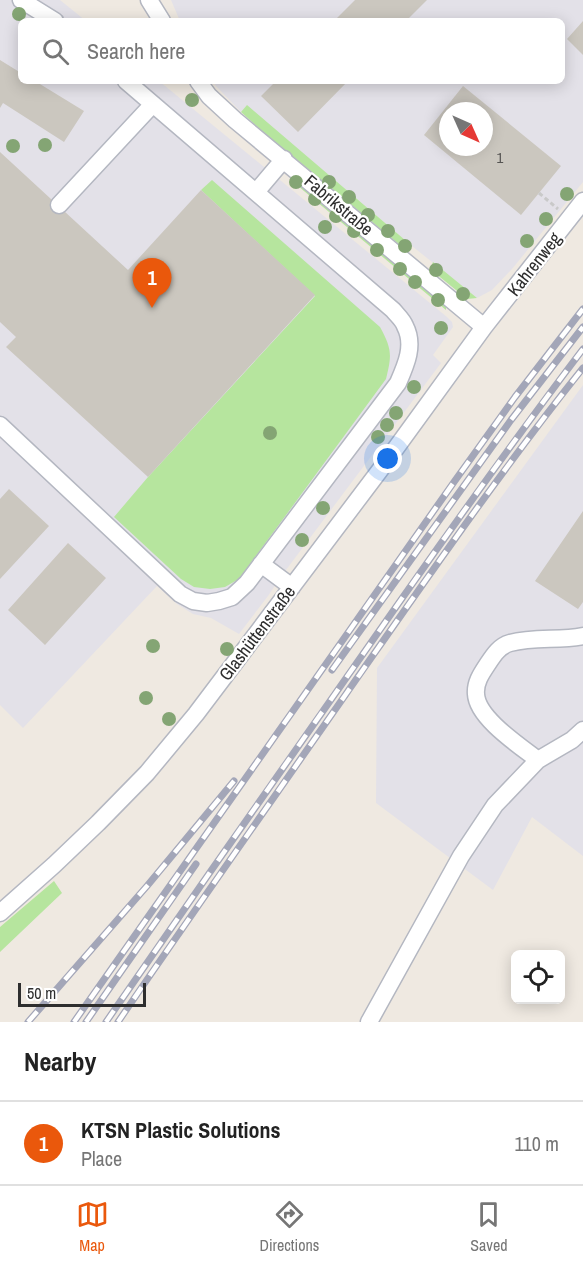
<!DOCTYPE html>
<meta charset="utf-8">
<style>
body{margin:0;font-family:"Archivo Narrow",sans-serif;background:#f2f2f2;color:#222}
.controls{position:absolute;right:18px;bottom:18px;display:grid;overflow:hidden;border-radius:9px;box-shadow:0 3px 15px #0003}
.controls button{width:54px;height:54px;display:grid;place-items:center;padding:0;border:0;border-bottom:2px solid #e0e0e0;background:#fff;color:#222;font:30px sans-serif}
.compass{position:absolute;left:439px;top:102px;width:54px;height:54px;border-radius:50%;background:#fff;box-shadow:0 3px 15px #0003;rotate:135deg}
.scale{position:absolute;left:18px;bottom:15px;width:128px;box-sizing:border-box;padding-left:6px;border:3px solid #2e2e2e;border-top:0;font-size:16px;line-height:21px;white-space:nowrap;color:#2e2e2e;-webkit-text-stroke:4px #fff;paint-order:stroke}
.you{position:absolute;left:388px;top:459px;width:21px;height:21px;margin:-15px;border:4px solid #fff;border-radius:50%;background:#1a73e8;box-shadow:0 0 0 9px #1a73e833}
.badge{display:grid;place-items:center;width:39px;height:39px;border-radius:50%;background:#ea580c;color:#fff;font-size:20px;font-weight:700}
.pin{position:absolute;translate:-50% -50px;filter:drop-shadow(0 2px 3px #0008)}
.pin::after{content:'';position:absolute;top:32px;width:21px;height:18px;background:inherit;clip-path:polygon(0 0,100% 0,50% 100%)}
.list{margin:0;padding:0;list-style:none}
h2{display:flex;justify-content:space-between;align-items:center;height:78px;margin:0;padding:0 24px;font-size:26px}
h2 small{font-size:20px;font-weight:400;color:#767676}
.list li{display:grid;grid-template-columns:39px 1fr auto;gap:18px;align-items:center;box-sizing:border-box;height:84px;padding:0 24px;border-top:2px solid #e0e0e0}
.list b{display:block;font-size:22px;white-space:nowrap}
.list p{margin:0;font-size:20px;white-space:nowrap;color:#767676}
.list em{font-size:20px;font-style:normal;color:#767676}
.icon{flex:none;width:33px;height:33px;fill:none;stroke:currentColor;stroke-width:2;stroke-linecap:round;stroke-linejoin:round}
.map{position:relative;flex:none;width:583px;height:1022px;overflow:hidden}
.search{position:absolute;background:#fff;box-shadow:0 3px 15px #0003;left:18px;right:18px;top:18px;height:66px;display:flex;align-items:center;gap:15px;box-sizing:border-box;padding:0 21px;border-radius:9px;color:#767676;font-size:22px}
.sheet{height:162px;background:#fff}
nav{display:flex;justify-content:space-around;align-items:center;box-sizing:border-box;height:84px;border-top:2px solid #e0e0e0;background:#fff;font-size:16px;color:#767676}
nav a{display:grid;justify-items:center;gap:3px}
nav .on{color:#ea580c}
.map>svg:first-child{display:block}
.industrial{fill:#e3e1e8;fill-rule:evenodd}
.green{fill:#b6e59e}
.building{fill:#cbc7bf;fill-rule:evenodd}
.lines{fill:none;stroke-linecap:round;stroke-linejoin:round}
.minor-casing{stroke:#b4b7c1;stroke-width:19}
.path{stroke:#c9c9c9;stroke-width:3;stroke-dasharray:4.5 3;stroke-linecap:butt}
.minor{stroke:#fff;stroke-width:16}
.rail-casing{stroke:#a3a6b8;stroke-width:7}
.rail{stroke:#fff;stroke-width:4.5;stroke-dasharray:14;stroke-linecap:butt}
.tree{fill:#84a574}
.labels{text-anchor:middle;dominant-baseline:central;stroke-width:4.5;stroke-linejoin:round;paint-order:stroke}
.number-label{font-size:15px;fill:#555452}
.street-label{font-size:18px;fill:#2e2e2e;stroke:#fff}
</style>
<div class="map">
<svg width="583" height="1022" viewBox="0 0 583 1022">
<rect width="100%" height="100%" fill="#efe9e1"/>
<path class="industrial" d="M0,0h60l26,21h-65v60h138l288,236 5,5 1,5 -20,28 8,8 -161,215 -12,18 -29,38 -28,-16 -18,-4 -16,-10 -20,-18 -134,142 -23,-23z
M171,0h412v182l-71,87 -20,21 -15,8 -65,-52 -165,-140 -6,6 -25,-26 -3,-5h349v-60h-382zM448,111h36v36h-36z
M583,385v471l-51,-39 -39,73 -117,-87 1,-135z"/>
<path class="green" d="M247,105l165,141 -6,4 -145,-120 -20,-18z
M294,179l152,127v4l-154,-129z
M212,180l168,147c12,22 12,28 6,52l-147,200 -14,8 -15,2 -16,-2 -13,-8 -67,-62 34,-40 167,-181 -114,-106z
M433,262l44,36 -10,1 -37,-30z
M54,881l8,12 -62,59v-25z"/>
<path class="building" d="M355,0h72l-21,21h-72z
M583,21v34l-16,-16z
M0,60l21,13v8h14l49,30 -20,31 -61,-39 -3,5z
M276,81h72l-50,51 -37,-36z
M463,86l98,80 -40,49 -97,-80zM448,111h36v36h-36z
M0,152l128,118 73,-80 114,105 -167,182 -142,-130 10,-10 -16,-15z
M9,489l40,37 -49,53v-80z
M583,511v91l-5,7 -43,-28z
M68,543l38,35 -61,67 -37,-35z"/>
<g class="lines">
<g class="minor-casing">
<path id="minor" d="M21,0l34,21
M149,0l13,21
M198,81l11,15 26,24 249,207
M256,192l28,-33
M59,205l94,-101
M0,425l180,169 13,7 14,2 12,-2 13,-4 15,-14 151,-200c8,-18 17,-38 7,-57 -2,-6 -8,-11 -12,-16l-267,-229
M261,564l31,23
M583,636c-24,5 -49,0 -73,7 -11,3 -17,13 -23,22 -6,9 -12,18 -11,29 1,24 44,52 62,66l34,-20 11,-10
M0,913l54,-48 44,-42 49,-50 49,-59 184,-244 104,-143 99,-126
M369,1022l92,-166 34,-51 43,-45"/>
</g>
<path class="path" d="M539,193l19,16"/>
<use href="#minor" class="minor"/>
<g class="rail-casing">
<path id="rail" d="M332,670l179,-250 72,-93
M28,1022l119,-136 87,-105
M74,1022l380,-540 61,-85 68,-88
M86,1022l110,-158
M106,1022c85,-123 171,-246 257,-368 72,-103 144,-205 220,-305
M118,1022c75,-110 152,-219 228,-328 77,-110 153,-221 237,-326"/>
</g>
<use href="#rail" class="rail"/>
</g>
<g class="tree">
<circle cx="19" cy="14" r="7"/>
<circle cx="192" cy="100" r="7"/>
<circle cx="45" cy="145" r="7"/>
<circle cx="13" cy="146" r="7"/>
<circle cx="296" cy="182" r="7"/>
<circle cx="329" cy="182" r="7"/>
<circle cx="567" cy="194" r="7"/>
<circle cx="349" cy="197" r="7"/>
<circle cx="315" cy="199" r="7"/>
<circle cx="368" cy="215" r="7"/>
<circle cx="336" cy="216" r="7"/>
<circle cx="546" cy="219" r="7"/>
<circle cx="325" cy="227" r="7"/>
<circle cx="354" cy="231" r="7"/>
<circle cx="388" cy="231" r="7"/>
<circle cx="527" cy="241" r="7"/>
<circle cx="405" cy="246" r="7"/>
<circle cx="377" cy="250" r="7"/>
<circle cx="400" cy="269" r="7"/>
<circle cx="436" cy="270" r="7"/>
<circle cx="415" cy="282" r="7"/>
<circle cx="463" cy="294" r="7"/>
<circle cx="438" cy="300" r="7"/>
<circle cx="441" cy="328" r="7"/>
<circle cx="414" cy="387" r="7"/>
<circle cx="396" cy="413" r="7"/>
<circle cx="387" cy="425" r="7"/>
<circle cx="270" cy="433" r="7"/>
<circle cx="378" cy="437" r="7"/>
<circle cx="323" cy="508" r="7"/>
<circle cx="302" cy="540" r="7"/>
<circle cx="153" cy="646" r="7"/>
<circle cx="227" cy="649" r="7"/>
<circle cx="146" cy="698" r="7"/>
<circle cx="169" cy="719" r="7"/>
</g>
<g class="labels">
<g class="number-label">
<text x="500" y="157">1</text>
</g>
<g class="street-label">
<text transform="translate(339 205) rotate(40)">Fabrikstraße</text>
<text transform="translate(534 264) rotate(-52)">Kahrenweg</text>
<text transform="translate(257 633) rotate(-53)">Glashüttenstraße</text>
</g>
</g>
</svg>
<div class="controls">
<button><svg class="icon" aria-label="locate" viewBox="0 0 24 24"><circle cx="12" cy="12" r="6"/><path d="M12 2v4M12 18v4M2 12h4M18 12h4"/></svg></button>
</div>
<svg class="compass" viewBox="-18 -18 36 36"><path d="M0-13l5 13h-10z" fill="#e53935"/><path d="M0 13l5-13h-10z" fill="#767676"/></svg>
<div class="scale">50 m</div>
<div class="you"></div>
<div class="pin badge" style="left:152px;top:308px">1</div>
<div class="search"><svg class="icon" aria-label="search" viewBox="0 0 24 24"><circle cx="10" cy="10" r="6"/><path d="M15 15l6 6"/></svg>Search here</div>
</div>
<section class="sheet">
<h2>Nearby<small></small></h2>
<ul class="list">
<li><span class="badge">1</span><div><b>KTSN Plastic Solutions</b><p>Place</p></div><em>110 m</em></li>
</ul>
</section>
<nav>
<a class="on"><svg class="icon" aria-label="map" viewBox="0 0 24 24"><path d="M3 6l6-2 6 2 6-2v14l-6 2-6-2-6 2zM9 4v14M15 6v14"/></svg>Map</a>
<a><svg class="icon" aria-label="directions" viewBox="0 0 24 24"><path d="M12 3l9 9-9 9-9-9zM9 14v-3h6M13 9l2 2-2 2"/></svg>Directions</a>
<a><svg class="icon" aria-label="saved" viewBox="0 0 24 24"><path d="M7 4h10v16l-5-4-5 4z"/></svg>Saved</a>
</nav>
